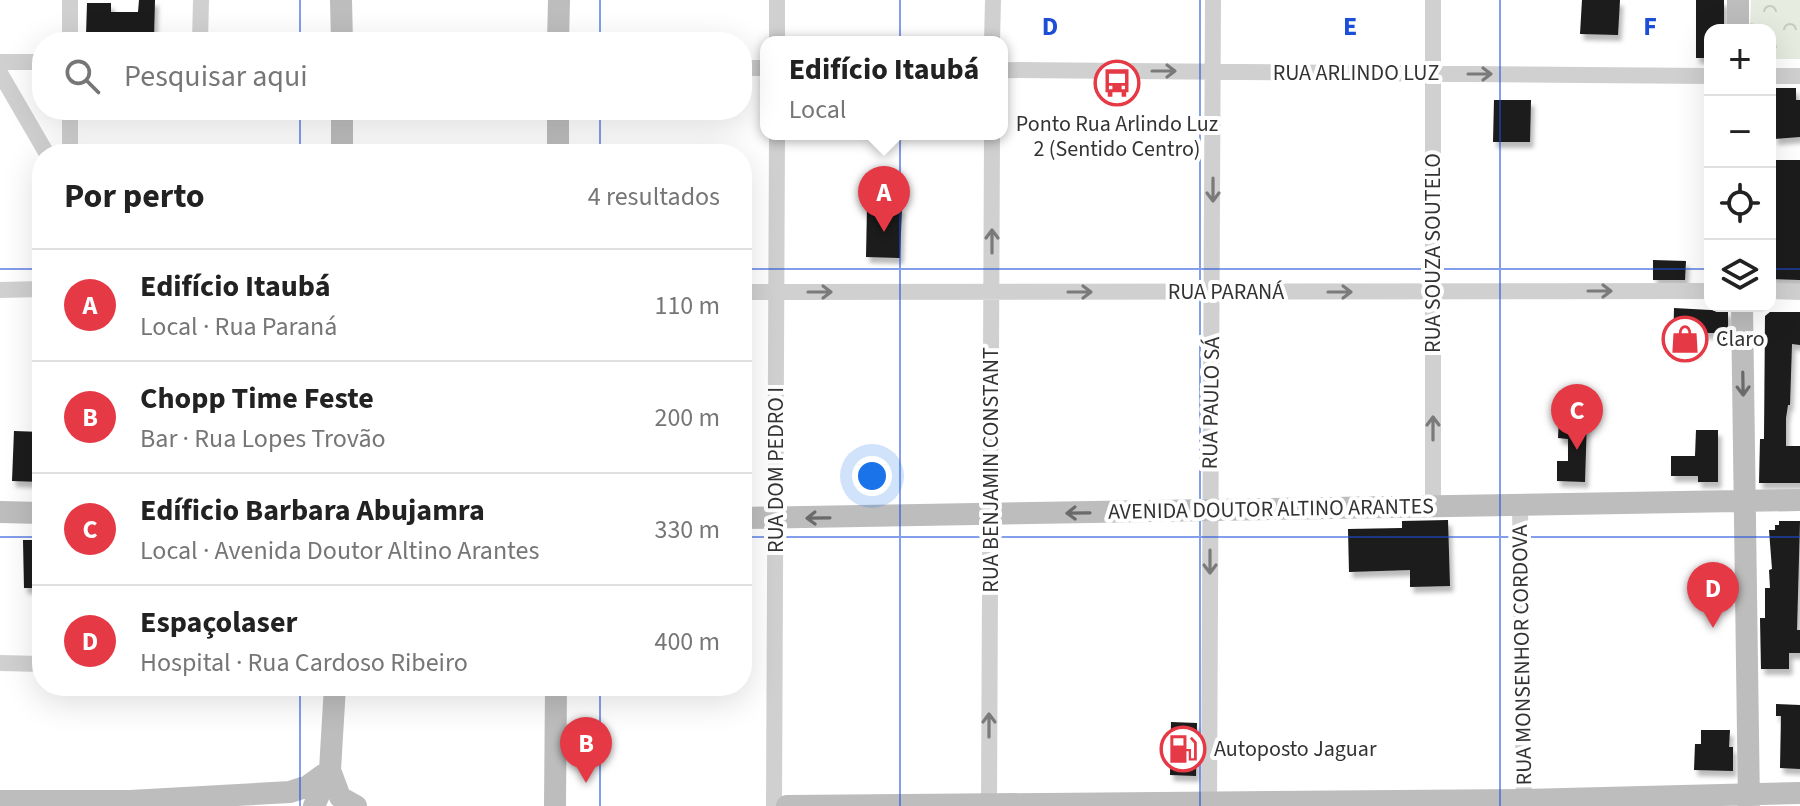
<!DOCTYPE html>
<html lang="pt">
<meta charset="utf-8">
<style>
body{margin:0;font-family:"Source Sans 3",sans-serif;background:#f2f2f2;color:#222}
.controls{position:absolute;right:24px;top:24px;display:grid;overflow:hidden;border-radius:16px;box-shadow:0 8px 32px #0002}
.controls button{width:72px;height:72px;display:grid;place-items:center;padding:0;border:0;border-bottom:2px solid #e0e0e0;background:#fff;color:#222;font:40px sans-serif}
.you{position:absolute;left:872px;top:476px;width:28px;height:28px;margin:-20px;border:6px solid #fff;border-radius:50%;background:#1a73e8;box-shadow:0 0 0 12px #1a73e833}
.badge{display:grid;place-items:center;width:52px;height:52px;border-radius:50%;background:#e63946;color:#fff;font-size:26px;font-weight:700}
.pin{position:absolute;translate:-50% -66px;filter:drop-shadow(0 2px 4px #0008)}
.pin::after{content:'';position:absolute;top:42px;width:28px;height:24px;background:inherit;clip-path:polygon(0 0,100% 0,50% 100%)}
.popup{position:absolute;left:760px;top:36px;width:248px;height:104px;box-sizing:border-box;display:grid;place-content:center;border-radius:16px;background:#fff;filter:drop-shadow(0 2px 6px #0005);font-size:26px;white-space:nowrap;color:#767676}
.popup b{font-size:30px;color:#222}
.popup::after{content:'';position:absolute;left:50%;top:100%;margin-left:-16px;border:16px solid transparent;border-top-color:#fff}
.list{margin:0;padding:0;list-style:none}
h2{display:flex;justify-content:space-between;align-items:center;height:104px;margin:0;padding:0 32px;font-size:34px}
h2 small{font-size:26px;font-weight:400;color:#767676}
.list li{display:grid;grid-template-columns:52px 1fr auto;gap:24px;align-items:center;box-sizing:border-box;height:112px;padding:0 32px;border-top:2px solid #e0e0e0}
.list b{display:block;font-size:30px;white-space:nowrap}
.list p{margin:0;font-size:26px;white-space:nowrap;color:#767676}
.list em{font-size:26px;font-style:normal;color:#767676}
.icon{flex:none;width:44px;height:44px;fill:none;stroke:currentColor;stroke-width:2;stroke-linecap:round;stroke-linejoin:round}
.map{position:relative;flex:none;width:1800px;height:806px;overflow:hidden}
.search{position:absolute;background:#fff;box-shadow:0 8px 32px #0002;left:32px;top:32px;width:720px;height:88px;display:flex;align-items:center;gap:20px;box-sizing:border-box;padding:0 28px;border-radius:32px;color:#767676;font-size:30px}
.panel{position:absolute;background:#fff;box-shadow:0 8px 32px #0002;left:32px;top:144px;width:720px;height:552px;border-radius:32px}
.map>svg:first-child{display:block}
.forest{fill:url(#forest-crowns)}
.building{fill:#1a1a1a;filter:url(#shadow)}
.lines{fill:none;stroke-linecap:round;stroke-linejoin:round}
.street{stroke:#d0d0d0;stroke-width:16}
.secondary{stroke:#bdbdbd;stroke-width:22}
.oneway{stroke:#7a7a7a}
.oneway2{stroke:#6a6a6a}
.grid{fill:none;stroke:#1d4ed8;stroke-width:2;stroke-opacity:0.55}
.labels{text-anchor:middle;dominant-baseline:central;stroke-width:8;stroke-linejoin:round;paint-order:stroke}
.street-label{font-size:22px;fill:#333;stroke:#fff}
.poi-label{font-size:22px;fill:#333;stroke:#fff;text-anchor:start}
.grid-label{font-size:26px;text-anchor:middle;font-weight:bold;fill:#1d4ed8;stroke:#fff;stroke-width:8;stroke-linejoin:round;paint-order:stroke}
</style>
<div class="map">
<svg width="1800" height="806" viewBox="0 0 1800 806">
<defs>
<pattern id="forest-crowns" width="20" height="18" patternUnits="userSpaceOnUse" patternTransform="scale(2)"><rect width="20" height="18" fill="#e6ecdf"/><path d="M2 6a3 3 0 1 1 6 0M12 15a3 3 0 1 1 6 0" fill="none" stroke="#c6cbc0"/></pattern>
<filter id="shadow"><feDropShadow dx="3.5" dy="6" stdDeviation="2" flood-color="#0004"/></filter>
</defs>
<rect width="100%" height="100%" fill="#fff"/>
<path class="forest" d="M1751,0h49v59h-30v-29h-20z"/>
<path class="building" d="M139,0h16l-1,37 -68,-1 1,-33h24v9h27z
M1582,0h38l-2,35 -38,-1z
M1696,0h28v30h-14v28h-14z
M1773,88h23v12h4v37l-26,2v-11h-4v-27h3z
M1494,100h37l-1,42h-37z
M1770,160h30v120l-30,-1z
M867,206l35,1 -2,51 -34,-1z
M1653,260l33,1 -1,19h-32z
M1674,308l54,3v30h-9v-8h-22v19l-24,-1z
M1770,312h30v33l-8,-1 -2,61h-2l-2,13v28h14v37h-41l1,-44h4l1,-123z
M1559,418h28l-2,64 -28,-1v-20h11v-22l-10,-1z
M1696,430h22v52h-20v-6h-27v-20h24z
M14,431l28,1v50l-30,-1z
M1448,520l2,66 -40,1v-17l-61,2 -1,-43 54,-1v-7z
M1779,521h21l-3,109h3v23h-11v16h-28l-1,-51h5v-30h5l-1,-18 3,-1 -3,-39h6v-5h4z
M23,540h19v48h-18z
M1776,704l24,1v64l-20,-1 1,-52h-5z
M1171,722l26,1 -1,53 -26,-1z
M1701,730h29l-1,17h4v24l-39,-1 1,-26h6z"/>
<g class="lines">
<path class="street" d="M70,0v42
M1433,0v506
M200,42l1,-42
M777,42v-42
M992,42l1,-42
M0,62h42
M742,68h24
M1002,70l708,6
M0,73l47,81
M1770,76h30
M70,110v44
M0,290l42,-1
M1770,291l30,1
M742,292l968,-1
M1520,505l4,301
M0,663l42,1
M774,806l3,-672
M989,806l3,-672
M1209,806l4,-806"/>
<path class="secondary" d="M341,0l1,42
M1738,0v30
M558,42l1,-42
M558,110v44
M342,154v-44
M1742,306l7,500
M0,512l42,1
M742,518l1058,-18
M330,770l10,27 16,9
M0,801h130l160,-9 18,-6 22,-16
M314,806l16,-36 5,-84
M555,806l1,-120
M787,806l737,-6 276,-7"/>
</g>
<defs><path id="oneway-shaft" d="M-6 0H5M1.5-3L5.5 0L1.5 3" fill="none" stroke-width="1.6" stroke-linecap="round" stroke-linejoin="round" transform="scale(2)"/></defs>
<g class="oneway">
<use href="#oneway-shaft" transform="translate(1164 71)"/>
<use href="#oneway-shaft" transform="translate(1480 74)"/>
<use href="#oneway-shaft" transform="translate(1213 190) rotate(90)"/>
<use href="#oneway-shaft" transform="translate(992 241) rotate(-90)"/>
<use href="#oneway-shaft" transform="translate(1600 291)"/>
<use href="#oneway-shaft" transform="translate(820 292)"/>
<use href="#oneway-shaft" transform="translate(1080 292)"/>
<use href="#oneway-shaft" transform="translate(1340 292)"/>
<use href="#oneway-shaft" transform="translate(1433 428) rotate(-90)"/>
<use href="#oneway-shaft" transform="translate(1210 562) rotate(90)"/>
<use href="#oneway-shaft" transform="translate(989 725) rotate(-90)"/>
</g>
<g class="oneway2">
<use href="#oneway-shaft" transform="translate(1743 384) rotate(89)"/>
<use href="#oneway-shaft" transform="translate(1078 513) rotate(179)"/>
<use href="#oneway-shaft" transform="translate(818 518) rotate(179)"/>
</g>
<path class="grid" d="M300,0v42M600,0v42M900,0v806M1200,0v806M1500,0v806M300,110v44M600,110v44M0,269h42M742,269h968M1770,269h30M0,537h42M742,537h1058M300,686v120M600,686v120"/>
<defs>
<g id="bus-ring" transform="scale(2.3)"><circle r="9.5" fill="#fff" stroke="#e63946" stroke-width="1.5"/><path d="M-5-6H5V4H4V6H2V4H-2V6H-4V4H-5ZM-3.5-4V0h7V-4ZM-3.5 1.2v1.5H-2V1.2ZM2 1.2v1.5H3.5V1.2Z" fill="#e63946"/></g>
<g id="shop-ring" transform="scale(2.3)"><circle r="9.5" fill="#fff" stroke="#e63946" stroke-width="1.5"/><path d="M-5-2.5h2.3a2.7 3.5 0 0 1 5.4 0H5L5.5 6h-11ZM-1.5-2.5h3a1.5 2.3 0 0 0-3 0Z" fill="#e63946"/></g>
<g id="fuel-ring" transform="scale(2.3)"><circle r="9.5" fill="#fff" stroke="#e63946" stroke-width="1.5"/><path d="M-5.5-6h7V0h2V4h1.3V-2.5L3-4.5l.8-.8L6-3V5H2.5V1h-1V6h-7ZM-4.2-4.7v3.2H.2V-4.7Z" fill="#e63946"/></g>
</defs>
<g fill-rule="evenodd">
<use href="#bus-ring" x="1117" y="83"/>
<use href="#shop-ring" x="1685" y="339"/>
<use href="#fuel-ring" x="1183" y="749"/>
</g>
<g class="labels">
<g class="street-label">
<text x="1356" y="73">RUA ARLINDO LUZ</text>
<text transform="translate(1433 253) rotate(-90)">RUA SOUZA SOUTELO</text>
<text x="1226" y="292">RUA PARANÁ</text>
<text transform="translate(1211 403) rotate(-89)">RUA PAULO SÁ</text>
<text transform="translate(776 470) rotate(-90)">RUA DOM PEDRO I</text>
<text transform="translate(991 470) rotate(-90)">RUA BENJAMIN CONSTANT</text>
<text transform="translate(1271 509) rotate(-1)">AVENIDA DOUTOR ALTINO ARANTES</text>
<text transform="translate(1522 655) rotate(-91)">RUA MONSENHOR CORDOVA</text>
</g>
<g class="poi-label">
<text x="1117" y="124" text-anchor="middle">Ponto Rua Arlindo Luz<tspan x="1117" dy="25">2 (Sentido Centro)</tspan></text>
<text x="1716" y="339">Claro</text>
<text x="1214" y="749">Autoposto Jaguar</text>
</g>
</g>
<g class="grid-label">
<text x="1050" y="35">D</text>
<text x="1350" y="35">E</text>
<text x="1650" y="35">F</text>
</g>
</svg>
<div class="controls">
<button>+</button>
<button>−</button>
<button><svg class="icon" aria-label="locate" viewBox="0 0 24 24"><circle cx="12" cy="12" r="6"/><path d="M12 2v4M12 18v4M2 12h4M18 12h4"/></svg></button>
<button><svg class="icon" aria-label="layers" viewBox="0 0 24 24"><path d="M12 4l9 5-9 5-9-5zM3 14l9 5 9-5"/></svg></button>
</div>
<div class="you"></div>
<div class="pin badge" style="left:884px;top:232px">A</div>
<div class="popup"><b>Edifício Itaubá</b>Local</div>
<div class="pin badge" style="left:586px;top:783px">B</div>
<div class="pin badge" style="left:1577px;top:450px">C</div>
<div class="pin badge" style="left:1713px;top:628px">D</div>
<div class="search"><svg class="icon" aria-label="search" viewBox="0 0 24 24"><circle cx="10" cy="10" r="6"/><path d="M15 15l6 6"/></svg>Pesquisar aqui</div>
<section class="panel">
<h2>Por perto<small>4 resultados</small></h2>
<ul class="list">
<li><span class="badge">A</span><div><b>Edifício Itaubá</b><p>Local · Rua Paraná</p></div><em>110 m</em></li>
<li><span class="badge">B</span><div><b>Chopp Time Feste</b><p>Bar · Rua Lopes Trovão</p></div><em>200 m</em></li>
<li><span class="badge">C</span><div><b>Edíficio Barbara Abujamra</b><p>Local · Avenida Doutor Altino Arantes</p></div><em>330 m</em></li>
<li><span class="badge">D</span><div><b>Espaçolaser</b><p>Hospital · Rua Cardoso Ribeiro</p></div><em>400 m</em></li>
</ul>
</section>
</div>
